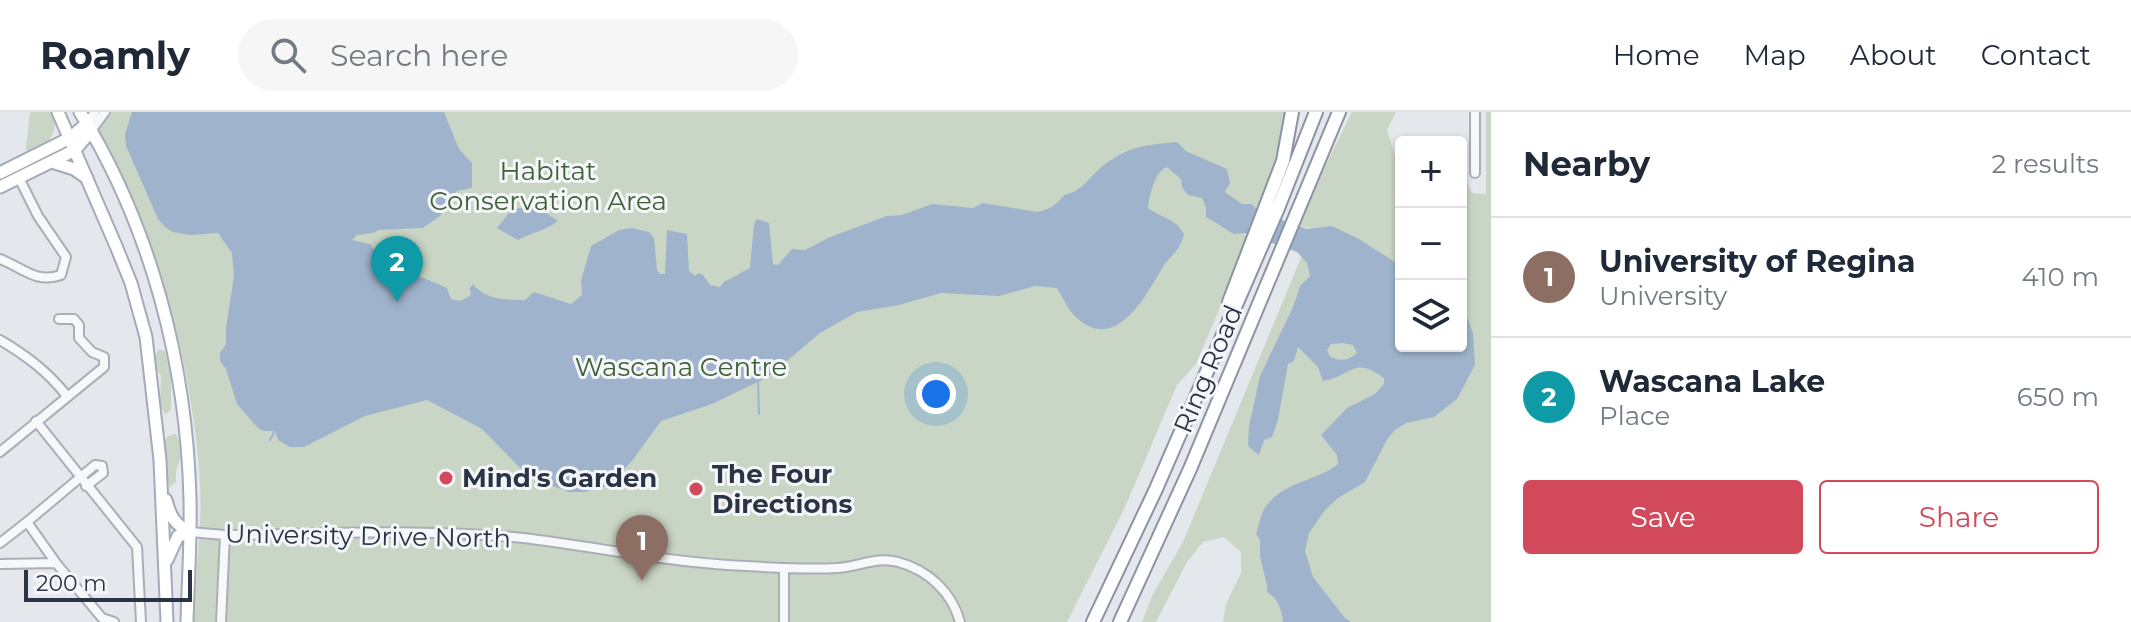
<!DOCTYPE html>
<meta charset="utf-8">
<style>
body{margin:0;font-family:Montserrat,sans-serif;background:#f6f6f7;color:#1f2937}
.controls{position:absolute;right:24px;top:24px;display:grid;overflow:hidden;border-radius:8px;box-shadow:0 2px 6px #0004}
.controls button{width:72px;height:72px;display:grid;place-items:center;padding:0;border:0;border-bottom:2px solid #e0e1e3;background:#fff;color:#1f2937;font:40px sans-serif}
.scale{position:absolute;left:24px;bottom:20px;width:168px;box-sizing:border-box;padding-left:8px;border:4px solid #2b3445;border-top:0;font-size:22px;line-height:28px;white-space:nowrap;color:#2b3445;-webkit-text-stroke:6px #f4f6f9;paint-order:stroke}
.you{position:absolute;left:936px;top:282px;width:28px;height:28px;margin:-20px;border:6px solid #fff;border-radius:50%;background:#1a73e8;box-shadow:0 0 0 12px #1a73e833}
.badge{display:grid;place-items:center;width:52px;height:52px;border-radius:50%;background:#d1495b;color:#fff;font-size:26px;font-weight:700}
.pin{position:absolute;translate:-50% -66px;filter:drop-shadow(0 2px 4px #0008)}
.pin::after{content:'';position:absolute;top:42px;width:28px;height:24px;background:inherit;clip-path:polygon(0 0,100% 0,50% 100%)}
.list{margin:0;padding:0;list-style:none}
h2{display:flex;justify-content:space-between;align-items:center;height:104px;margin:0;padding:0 32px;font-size:34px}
h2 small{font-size:26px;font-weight:400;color:#747a83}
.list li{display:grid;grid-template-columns:52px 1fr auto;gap:24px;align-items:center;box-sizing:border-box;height:120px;padding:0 32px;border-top:2px solid #e0e1e3}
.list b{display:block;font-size:30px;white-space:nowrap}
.list p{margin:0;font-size:26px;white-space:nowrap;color:#747a83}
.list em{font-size:26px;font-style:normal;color:#747a83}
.actions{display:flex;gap:16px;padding:24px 32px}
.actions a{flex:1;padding:18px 0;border:2px solid #d1495b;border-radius:8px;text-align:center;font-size:28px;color:#d1495b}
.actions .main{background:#d1495b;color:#fff}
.icon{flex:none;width:44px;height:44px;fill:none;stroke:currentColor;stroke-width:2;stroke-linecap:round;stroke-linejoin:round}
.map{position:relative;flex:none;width:1491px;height:510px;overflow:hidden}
header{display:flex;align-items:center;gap:48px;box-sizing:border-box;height:112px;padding:0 40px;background:#fff;border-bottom:2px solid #e0e1e3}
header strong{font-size:38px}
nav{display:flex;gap:44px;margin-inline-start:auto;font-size:28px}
.search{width:560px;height:72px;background:#f6f6f7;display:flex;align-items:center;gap:20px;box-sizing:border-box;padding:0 28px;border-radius:44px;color:#747a83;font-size:30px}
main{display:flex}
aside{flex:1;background:#fff}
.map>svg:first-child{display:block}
.green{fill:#c9d6c5}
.water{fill:#9fb4cc;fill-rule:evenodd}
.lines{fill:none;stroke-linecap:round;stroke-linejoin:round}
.stream{stroke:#9fb4cc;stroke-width:2}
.minor-casing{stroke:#a9aeb7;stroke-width:12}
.major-casing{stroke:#a3abb8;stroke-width:15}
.highway-casing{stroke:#8b94a3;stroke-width:16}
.minor{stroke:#f7f8fa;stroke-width:8}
.major{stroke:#fff;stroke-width:11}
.highway{stroke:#fff;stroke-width:12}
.poi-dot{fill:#d1495b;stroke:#f4f6f9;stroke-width:3}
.labels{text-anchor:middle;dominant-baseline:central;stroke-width:6;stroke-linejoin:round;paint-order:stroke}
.park-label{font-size:26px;fill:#3f6138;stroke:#f4f6f9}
.street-label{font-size:26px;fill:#2b3445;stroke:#f4f6f9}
.poi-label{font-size:26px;font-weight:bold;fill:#2b3445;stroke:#f4f6f9;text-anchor:start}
</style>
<header>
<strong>Roamly</strong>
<div class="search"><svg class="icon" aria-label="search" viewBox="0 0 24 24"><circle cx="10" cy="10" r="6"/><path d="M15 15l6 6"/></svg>Search here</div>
<nav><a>Home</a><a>Map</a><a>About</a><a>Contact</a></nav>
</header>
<main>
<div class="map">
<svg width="1491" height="510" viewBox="0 0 1491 510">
<rect width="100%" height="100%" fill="#e4e7ec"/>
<path class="green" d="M30,0h21c11,23 -5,32 -24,42l-1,-5z
M89,0h1198l-3,29 -21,64 -4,-1 -15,29 5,6 -53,125 -19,21 -52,122 -58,115h-874c2,-32 5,-65 7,-97 2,-36 -2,-74 -7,-109 -16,-112 -52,-205 -104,-304z
M1352,0h44l-9,18 14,45v171h60v-170h3l8,17 14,1v-82h5v510h-268l3,-18 15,-31v-21l-17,-15 -21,5 -16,20 -31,60h-14l10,-26 31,-54 130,-313 -17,-4z
M159,237l6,2 6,25v34l-6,4 -5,-9 1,-29 -6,-9 -1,-9z
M176,322c12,29 -2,25 0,48l-6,5 -4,-11 -2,-35 4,-5z"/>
<path class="water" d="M132,0h312l15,37 13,14v25l-15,3 -17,25 -17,12 -44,2 -6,3 -16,2 -5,5 18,4c14,22 52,32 77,44l4,11 10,2 10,-6 -1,-7 3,-4c12,16 33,16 52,16l9,-8 37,12 11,-9 -1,-14 10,-35 28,-16 13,-2 17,4 5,6 3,32 3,4h5l2,-44 20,4 2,37 6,5 3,-3 5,2 7,10 10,2 4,-5 26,-14 4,-44 3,-5 12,4 4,41 5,1 14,-16 13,1 25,-13 57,-21 15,-1 30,-11 41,4 10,-5 55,9c12,-3 18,-7 26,-17 19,-4 26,-19 40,-30 26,-20 44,-20 73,-23l9,9 41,18 3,14 -5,9 17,12h9l8,7 48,18 25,-3 27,13 42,27v80h60l1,-42 11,29 2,32 -18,34 -23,18 -28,6 -11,7 -7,8 -23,44 -27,16 -13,12 -16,23 -4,18 8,26 32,41 6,4h-68c-1,-12 -5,-24 -16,-30v-7l-7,-28v-17l-4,-6c3,-9 5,-22 11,-29 18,-24 50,-24 71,-41l-1,-9 -16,-20 26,-27 28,-14 9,-10v-6c-32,-23 -31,-2 -61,3l-5,-14 -20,-20 -4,14 -6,3 -10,56 -6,17 -8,3 -5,15 -11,-9 1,-20 11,-50 33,-69 7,-21 10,-10 -3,-13 -10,-11 -53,-19 -10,1 -28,-17v-9l-4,-10 -14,-3 -6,-8 -1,-8 -14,-12c-12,4 -18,29 -19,41 14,10 27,10 36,26 -5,20 -14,20 -23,36 -15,26 -45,82 -83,49 -9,-7 -15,-21 -21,-31l-22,-2 -36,10 -58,-3 -42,12 -42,7 -37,21 -52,44 -56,27 -51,17 -29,40 -24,25 -24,6h-15l-40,-15 -47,-48 -55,-29 -62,16 -61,31h-14l-12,-7 -3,-9h-11l-6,-3 -21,-24 -11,-35 -6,-8v-8l6,-9v-16l8,-52 -2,-23 -14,-20 -28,2 -17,-3 -8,-5 -7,-8 -32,-73 -1,-12zM1342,231l11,2 4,8c-9,8 -16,8 -27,4l-3,-7 4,-6z
M536,94l22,15c-16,11 -25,11 -40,19l-21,-12 15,-19z"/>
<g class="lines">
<path class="stream" d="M758,268l1,34
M270,328l5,-9"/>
<g class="minor-casing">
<path id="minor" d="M87,11l8,-11
M91,19l14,-19
M1475,61v-61
M0,147c22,8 35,25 61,16l5,-18 -28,-41 -19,-38
M0,228c27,16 48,32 67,56
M36,309l101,126 4,75
M0,340l104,-85v-10l-12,-5 -13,-14v-13l-5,-6h-15
M27,410l68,-57 7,1 1,7 -17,13
M190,420l35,3c99,-1 200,-7 298,3 69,8 136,23 205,27 37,2 74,5 110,3 20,-1 39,-12 60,-6 30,8 54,30 62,60
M0,431l27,-21 29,41 46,55 12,4
M0,452l56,-1
M221,510l4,-87
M784,510v-54"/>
</g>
<g class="major-casing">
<path id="major" d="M58,0l58,134 15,37 15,54 14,123 7,162
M80,0c71,115 107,253 110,388 1,41 -2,82 -3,122
M52,50l22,7 13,9
M0,61l70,-35 17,-15
M0,75l75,-37 16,-19
M166,388c4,16 9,25 24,32
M167,448l11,-24 11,-3"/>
</g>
<g class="highway-casing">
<path id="highway" d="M1229,190l54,-141 9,-49
M1093,510l63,-133 122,-281 38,-96
M1120,510l70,-153 149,-357"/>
</g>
<use href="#minor" class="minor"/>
<use href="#major" class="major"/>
<use href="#highway" class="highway"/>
</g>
<g class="poi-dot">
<circle cx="446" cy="366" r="8"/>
<circle cx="696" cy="377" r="8"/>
</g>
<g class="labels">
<g class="park-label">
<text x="548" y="59">Habitat<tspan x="548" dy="30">Conservation Area</tspan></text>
<text x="681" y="255">Wascana Centre</text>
</g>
<g class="street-label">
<text transform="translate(1208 257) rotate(-67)">Ring Road</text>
<text transform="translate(368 424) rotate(1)">University Drive North</text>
</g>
<g class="poi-label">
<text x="712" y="362">The Four<tspan x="712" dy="30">Directions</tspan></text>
<text x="462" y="366">Mind's Garden</text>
</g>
</g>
</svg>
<div class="controls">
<button>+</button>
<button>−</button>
<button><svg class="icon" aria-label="layers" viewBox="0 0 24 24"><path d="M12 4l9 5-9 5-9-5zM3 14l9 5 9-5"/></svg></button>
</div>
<div class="scale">200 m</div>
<div class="you"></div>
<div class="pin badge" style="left:642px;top:469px;background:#8d6e63">1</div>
<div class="pin badge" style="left:397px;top:190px;background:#0f9aa8">2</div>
</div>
<aside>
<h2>Nearby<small>2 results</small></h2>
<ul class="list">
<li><span class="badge" style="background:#8d6e63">1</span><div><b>University of Regina</b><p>University</p></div><em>410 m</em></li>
<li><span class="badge" style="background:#0f9aa8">2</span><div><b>Wascana Lake</b><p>Place</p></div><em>650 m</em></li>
</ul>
<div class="actions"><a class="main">Save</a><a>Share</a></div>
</aside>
</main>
